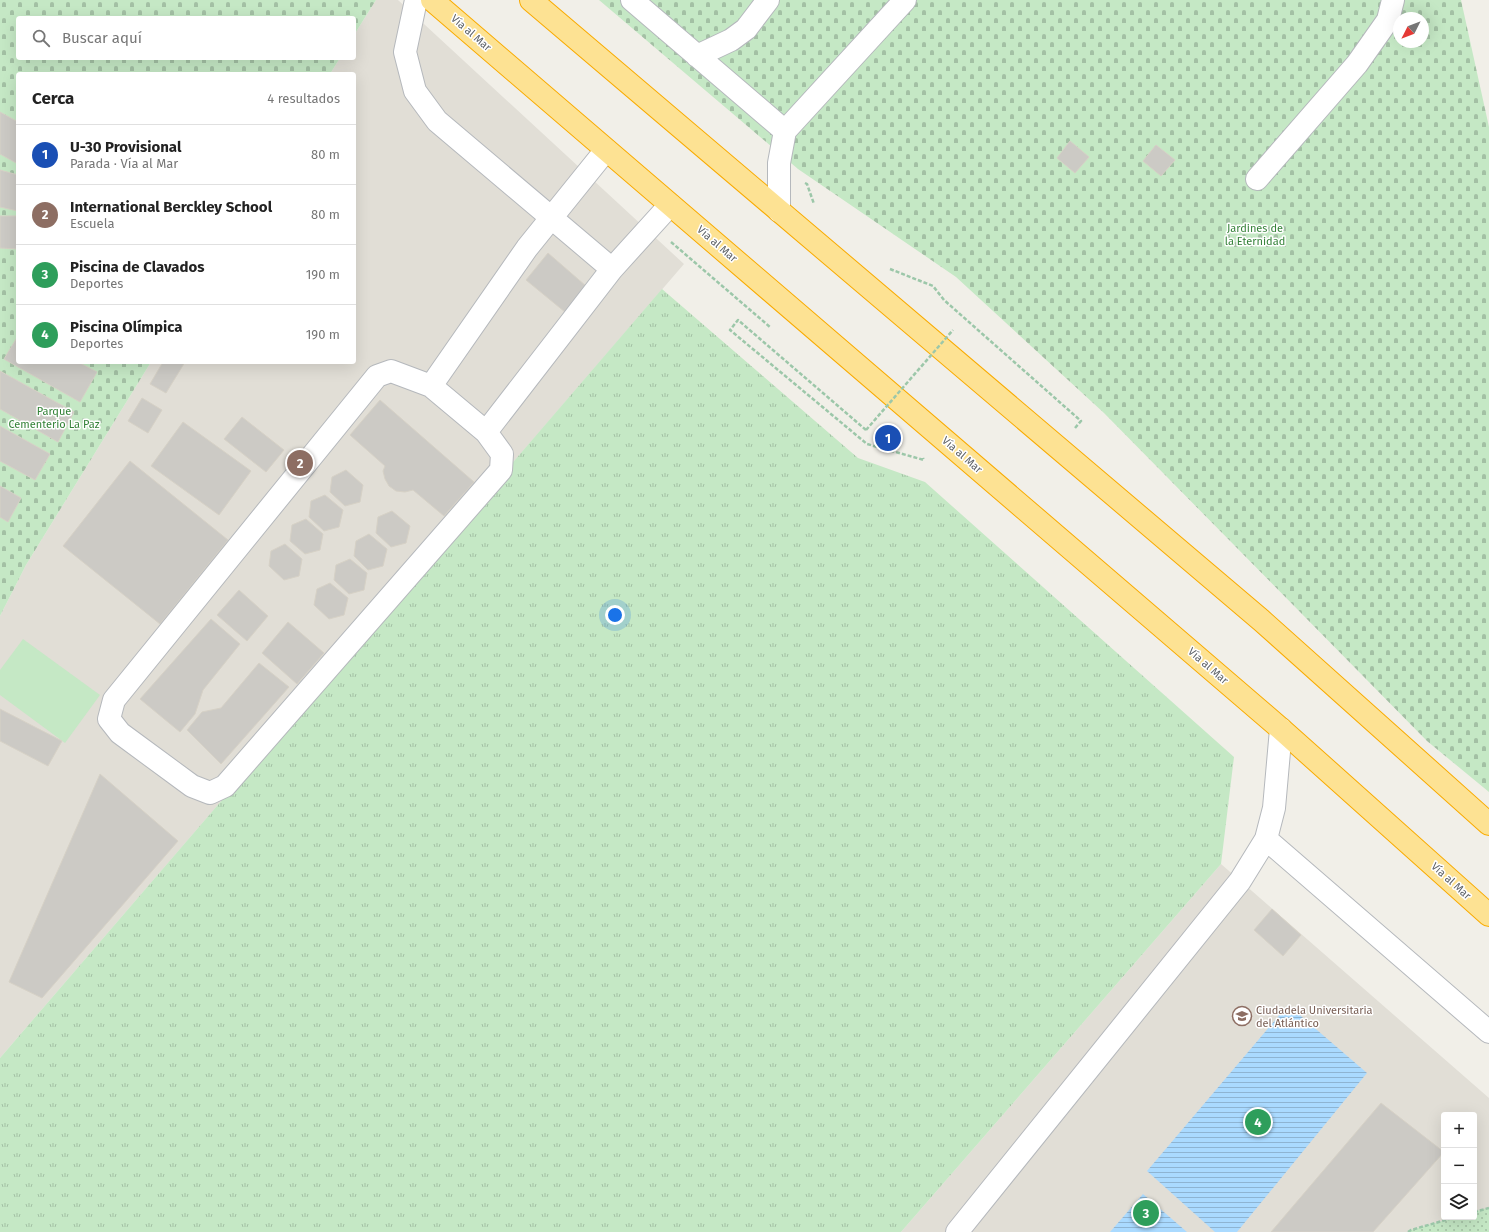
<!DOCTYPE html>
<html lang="es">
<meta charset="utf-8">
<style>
body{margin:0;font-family:"Fira Sans",sans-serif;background:#f6f6f6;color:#222}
.controls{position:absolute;right:12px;bottom:12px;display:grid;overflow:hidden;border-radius:4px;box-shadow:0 4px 16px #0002}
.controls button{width:36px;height:36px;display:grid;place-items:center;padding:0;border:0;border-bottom:1px solid #e0e0e0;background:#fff;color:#222;font:20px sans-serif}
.compass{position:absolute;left:1393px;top:12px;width:36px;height:36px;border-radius:50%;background:#fff;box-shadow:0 4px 16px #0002;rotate:228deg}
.you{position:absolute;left:615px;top:615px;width:14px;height:14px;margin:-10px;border:3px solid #fff;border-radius:50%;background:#1a73e8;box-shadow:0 0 0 6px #1a73e833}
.badge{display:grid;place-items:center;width:26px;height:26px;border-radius:50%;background:#d93025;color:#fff;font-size:13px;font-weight:700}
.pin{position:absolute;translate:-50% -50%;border:2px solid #fff;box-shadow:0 1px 4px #0006}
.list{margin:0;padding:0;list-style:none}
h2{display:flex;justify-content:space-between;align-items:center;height:52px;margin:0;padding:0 16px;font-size:17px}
h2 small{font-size:13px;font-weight:400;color:#767676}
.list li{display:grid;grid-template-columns:26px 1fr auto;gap:12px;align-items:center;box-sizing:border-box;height:60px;padding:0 16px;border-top:1px solid #e0e0e0}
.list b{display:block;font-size:15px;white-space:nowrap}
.list p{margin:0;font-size:13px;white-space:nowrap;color:#767676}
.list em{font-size:13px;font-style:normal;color:#767676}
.icon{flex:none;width:22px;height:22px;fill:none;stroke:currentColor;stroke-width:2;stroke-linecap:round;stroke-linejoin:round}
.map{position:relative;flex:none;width:1489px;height:1232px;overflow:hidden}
.search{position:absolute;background:#fff;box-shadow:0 4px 16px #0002;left:16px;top:16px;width:340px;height:44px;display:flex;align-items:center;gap:10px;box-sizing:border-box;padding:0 14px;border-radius:4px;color:#767676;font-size:15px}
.panel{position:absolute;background:#fff;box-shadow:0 4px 16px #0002;left:16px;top:72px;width:340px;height:292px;border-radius:4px}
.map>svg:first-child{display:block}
.education{fill:#e1ded6;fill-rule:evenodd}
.grass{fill:url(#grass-tufts)}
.cemetery{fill:url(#cemetery-stones);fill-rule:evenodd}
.park{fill:url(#park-dots)}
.pitch{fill:#c5e8c5}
.water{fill:url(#water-rules)}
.building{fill:#cccac5;stroke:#d6d1c6}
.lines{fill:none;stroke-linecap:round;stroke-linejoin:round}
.minor-casing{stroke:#b5b8bc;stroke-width:24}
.highway-casing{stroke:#f9ab00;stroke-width:24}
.path{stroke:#9cc7a9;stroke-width:2.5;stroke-dasharray:4 2;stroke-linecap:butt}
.minor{stroke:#fff;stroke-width:22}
.highway{stroke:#fde293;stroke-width:22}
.path-bridge{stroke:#9cc7a9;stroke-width:2.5;stroke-dasharray:4 2;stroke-linecap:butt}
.labels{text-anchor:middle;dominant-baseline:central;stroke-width:3;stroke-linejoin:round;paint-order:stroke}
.street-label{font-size:11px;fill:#5f6368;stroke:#fff}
.park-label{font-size:11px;fill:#348238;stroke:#fff}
.education-label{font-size:11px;fill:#785e54;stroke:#fff;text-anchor:start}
</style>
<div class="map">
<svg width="1489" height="1232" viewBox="0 0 1489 1232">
<defs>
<pattern id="grass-tufts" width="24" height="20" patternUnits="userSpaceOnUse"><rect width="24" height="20" fill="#c5e8c5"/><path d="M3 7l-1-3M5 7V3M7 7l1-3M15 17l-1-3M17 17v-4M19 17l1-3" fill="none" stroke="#a3c0a4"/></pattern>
<pattern id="cemetery-stones" width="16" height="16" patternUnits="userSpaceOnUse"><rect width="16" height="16" fill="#c5e8c5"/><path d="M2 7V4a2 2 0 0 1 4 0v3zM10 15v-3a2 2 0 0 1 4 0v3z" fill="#a3c0a4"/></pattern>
<pattern id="park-dots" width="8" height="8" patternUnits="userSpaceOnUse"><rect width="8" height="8" fill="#c5e8c5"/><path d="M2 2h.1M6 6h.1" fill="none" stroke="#a3c0a4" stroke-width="1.8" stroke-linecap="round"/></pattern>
<pattern id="water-rules" width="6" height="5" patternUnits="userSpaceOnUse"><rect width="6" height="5" fill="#aadaff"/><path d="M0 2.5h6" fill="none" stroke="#8eb4d2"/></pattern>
</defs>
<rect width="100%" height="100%" fill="#f1efe8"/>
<path class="education" d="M376,0h22l286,264 -684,794v-442l26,-51 125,-203h203v-288h-24l10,-16h14v-23z
M1221,864l268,234v134h-588zM1444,1115h30v102h-30z"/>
<path class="grass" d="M662,289l196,169 67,24 309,275 -13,107 -320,368h-901v-174z"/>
<path class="cemetery" d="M0,0h376l-22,35v-17h-336v40h322l-10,16h-312v288h133l-125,203 -26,51z
M599,0h862l28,127v665l-62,-51 -323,-328 -148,-136 -158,-108zM1399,18h24v24h-24z"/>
<path class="park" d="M1487,1208h2v24h-81l3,-2 45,-13h18v-5z"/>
<path class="pitch" d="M23,639l77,56 -35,48 -65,-48v-25z"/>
<path class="water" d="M1288,1005l79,68 -130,159h-22l-68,-61z
M1143,1194l44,38h-77z"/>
<path class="building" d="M0,112l18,10v42l-18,-10z
M1070,141l19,16 -14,16 -18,-15z
M1156,145l19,15 -14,16 -18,-15z
M0,170l18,5v36l-18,-4z
M0,216h18v33l-18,-1z
M548,253l38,33 -21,26 -39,-32z
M18,336v26h60l19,10 -17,30 -76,-43z
M163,362h22l-19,31 -16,-9z
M0,371l74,41 -16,30 -58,-33z
M142,398l20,12 -14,23 -20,-12z
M380,400l94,82 -30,34 -31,-26 -8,2 -9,-1 -7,-5 -4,-7 -2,-8 2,-5 -35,-31z
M242,417l42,33 -18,22 -42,-33z
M183,422l68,49 -32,44 -68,-49z
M0,426l50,28 -15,26 -35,-19z
M130,461l98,79 -68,84 -97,-78z
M346,470l17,15 -3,17 -15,4 -15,-14 2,-15z
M0,486l21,12 -13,24 -8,-5z
M325,495l18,15 -4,17 -15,4 -15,-14 2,-16z
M392,511l18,15 -4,17 -15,4 -15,-14 2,-16z
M306,519l17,15 -3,16 -15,4 -15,-13 2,-16z
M369,534l18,15 -4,17 -15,4 -14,-14 2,-15z
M285,544l17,15 -3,17 -15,4 -15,-14 2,-15z
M350,559l17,14 -3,17 -15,4 -15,-14 2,-15z
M330,583l18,15 -4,17 -15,4 -15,-14 3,-16z
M239,590l29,26 -21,25 -30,-26z
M211,619l29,25 -37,46 -8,24 -15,18 -40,-33z
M288,622l36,31 -27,31 -35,-31z
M259,663l30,24 -68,77 -34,-34 15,-18 19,-4z
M0,709l62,32 -14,25 -48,-25z
M100,774l78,67 -136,157 -33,-16z
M1272,909l29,26 -18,21 -29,-26z
M1381,1103l63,49 -71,80h-102z"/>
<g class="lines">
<g class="minor-casing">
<path id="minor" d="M416,0l-11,52 10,39 22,30 175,148
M632,0l153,131 -6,32v48
M697,56l34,-16 15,-11 22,-29
M785,131l120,-131
M1257,179l100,-115 31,-44 5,-20
M391,371l40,15 55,46 16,22 -1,16 -276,316 -15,7 -18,-7 -72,-53 -11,-14 5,-19 263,-324z
M431,386l96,-138 79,-98
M486,432l126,-163 58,-64
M1266,839l223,193
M957,1232l283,-351 26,-42 8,-31 7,-79"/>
</g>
<g class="highway-casing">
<path id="highway" d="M432,0l849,729 208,186
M531,0l730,620 228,204"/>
</g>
<path class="path" d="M805,183l2,1 7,20
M671,242l99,85
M890,269l43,17 11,14 137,121 -6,7
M866,430l-128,-110 -8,10 137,114 57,16 -1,-2
M1474,1212l15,-4
M1408,1232l3,-2 45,-13"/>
<use href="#minor" class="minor"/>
<use href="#highway" class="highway"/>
<path class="path-bridge" d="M866,430l87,-100"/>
</g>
<defs>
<g id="university-ring" transform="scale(1)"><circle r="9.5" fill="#fff" stroke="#8d6e63" stroke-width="1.5"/><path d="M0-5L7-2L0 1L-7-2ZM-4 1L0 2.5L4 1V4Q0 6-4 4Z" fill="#8d6e63"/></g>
</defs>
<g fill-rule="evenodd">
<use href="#university-ring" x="1242" y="1016"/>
</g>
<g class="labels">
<g class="street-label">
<text transform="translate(471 33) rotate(41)">Vía al Mar</text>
<text transform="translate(717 244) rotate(41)">Vía al Mar</text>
<text transform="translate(962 455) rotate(41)">Vía al Mar</text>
<text transform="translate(1208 666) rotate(41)">Vía al Mar</text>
<text transform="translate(1451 881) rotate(42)">Vía al Mar</text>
</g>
<g class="park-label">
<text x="1255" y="228">Jardines de<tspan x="1255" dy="13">la Eternidad</tspan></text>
<text x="54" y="411">Parque<tspan x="54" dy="13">Cementerio La Paz</tspan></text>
</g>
<g class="education-label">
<text x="1256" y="1010">Ciudadela Universitaria<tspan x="1256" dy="13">del Atlántico</tspan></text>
</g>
</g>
</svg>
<div class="controls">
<button>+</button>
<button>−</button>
<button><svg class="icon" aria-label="layers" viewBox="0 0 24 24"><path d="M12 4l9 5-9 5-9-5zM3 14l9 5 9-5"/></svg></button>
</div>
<svg class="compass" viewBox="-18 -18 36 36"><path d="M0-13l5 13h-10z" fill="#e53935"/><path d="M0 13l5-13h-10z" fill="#767676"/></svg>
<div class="you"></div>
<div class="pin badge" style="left:888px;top:438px;background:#1a4fb4">1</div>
<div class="pin badge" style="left:300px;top:463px;background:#8d6e63">2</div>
<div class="pin badge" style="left:1146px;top:1213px;background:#2e9e5b">3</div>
<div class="pin badge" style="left:1258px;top:1122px;background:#2e9e5b">4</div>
<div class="search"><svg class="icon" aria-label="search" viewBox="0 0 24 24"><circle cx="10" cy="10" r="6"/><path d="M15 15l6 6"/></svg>Buscar aquí</div>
<section class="panel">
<h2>Cerca<small>4 resultados</small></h2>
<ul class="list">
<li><span class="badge" style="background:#1a4fb4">1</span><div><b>U-30 Provisional</b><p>Parada · Vía al Mar</p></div><em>80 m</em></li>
<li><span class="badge" style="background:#8d6e63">2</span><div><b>International Berckley School</b><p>Escuela</p></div><em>80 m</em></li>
<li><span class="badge" style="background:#2e9e5b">3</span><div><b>Piscina de Clavados</b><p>Deportes</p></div><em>190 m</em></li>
<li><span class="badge" style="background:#2e9e5b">4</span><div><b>Piscina Olímpica</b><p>Deportes</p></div><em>190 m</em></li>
</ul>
</section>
</div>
